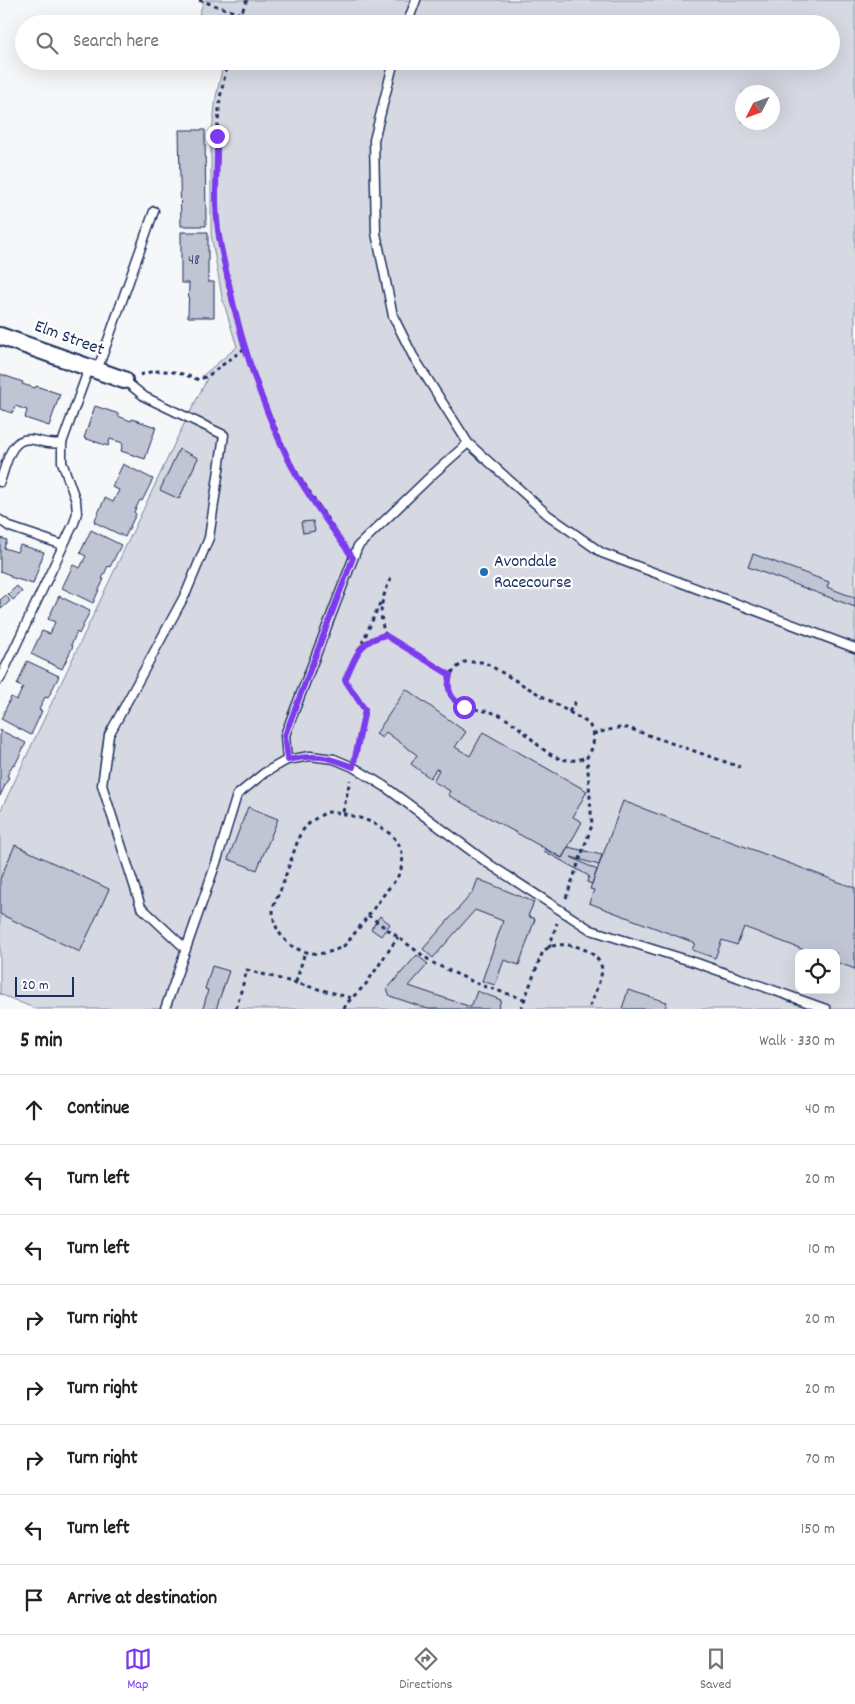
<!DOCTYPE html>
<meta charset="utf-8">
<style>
body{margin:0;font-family:Dekko,sans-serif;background:#f2f2f2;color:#202124}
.controls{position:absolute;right:15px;bottom:15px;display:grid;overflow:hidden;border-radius:10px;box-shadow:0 5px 20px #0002}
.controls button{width:45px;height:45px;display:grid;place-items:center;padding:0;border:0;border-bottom:1px solid #e0e0e0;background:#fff;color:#202124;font:25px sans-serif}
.compass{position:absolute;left:735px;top:85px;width:45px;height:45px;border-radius:50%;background:#fff;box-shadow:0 5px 20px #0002;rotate:228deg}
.scale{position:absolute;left:15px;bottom:12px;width:59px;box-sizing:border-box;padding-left:5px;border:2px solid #1b2f5e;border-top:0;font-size:14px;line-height:18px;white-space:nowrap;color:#1b2f5e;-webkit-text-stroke:4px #fff;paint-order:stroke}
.stop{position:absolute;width:15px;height:15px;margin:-11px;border:4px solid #7c3aed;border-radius:50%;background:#fff}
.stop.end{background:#7c3aed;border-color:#fff;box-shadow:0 1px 5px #0008}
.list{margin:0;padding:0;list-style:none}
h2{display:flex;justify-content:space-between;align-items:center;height:65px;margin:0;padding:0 20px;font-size:21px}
h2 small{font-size:16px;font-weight:400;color:#757577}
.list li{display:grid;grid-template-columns:32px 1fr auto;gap:15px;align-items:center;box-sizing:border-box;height:70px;padding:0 20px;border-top:1px solid #e0e0e0}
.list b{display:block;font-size:19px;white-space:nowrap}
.list em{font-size:16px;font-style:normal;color:#757577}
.icon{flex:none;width:28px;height:28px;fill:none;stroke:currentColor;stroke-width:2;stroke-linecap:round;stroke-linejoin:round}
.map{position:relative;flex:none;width:855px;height:1009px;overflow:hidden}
.search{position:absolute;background:#fff;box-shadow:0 5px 20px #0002;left:15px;right:15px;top:15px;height:55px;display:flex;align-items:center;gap:12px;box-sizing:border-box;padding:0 18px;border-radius:28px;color:#757577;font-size:19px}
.sheet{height:625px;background:#fff}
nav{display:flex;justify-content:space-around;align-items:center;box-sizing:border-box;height:70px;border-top:1px solid #e0e0e0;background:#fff;font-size:14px;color:#757577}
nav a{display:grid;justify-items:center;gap:2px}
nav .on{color:#7c3aed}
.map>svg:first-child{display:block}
.green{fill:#d6d9e2;stroke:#7884a0;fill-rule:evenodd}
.building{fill:#c0c4d3;stroke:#1b2f5e}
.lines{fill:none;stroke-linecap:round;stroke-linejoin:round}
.service-casing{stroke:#1b2f5e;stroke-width:11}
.minor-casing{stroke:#1b2f5e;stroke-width:20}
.path{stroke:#1b2f5e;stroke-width:3;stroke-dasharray:4 4;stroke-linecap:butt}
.service{stroke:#fff;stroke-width:8}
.minor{stroke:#fff;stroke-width:16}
.route{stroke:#7c3aed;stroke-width:6}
.poi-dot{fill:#1f6fb2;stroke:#fff;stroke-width:2}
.labels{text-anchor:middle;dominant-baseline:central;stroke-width:4.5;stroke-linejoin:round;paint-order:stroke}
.number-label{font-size:15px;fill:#44547b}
.street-label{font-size:18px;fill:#1b2f5e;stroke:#fff}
.poi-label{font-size:18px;fill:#1b2f5e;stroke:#fff;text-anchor:start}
</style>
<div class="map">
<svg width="855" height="1009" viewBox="0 0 855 1009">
<rect width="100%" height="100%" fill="#f6f7f9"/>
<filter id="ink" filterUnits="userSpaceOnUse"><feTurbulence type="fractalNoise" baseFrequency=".02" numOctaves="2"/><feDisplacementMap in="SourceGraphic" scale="10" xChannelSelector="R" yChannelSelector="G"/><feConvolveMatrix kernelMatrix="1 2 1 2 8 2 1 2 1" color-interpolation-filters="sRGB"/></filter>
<g filter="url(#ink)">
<path class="green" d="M204,0h651v1009h-819l-36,-15v-182l179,-378 28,-55 -5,-3 35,-29 -15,-50 -11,-63v-93l5,-44 8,-36h607v-37h-635zM742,92h30v30h-30zM799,953h37v37h-37z"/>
<path class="building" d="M179,130h26l1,96h-25z
M181,232h27v50h6v35h-26l1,-34h-8z
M0,374l23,8 -1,2 13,4 1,-2 24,8 -11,32 -24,-8 2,-8 -12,-4 -3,7 -12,-4z
M95,406l24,8 -1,2 13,5 1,-2 24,8 -11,32 -24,-8 2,-8 -13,-4 -2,7 -24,-8z
M179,449l19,9 -19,41 -19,-9z
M123,464l30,15 -11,22 -2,-1 -6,12 2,2 -11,23 -31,-15 11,-24 8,4 6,-12 -7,-3z
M313,521l2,10 -12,2 -2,-11z
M91,530l30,15 -11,22 -2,-1 -6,13h2l-11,24 -31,-15 11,-23 7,3 6,-12 -6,-3z
M0,538l7,2 -3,8 13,4 3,-7 24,7 -11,32 -23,-7v-2l-10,-4z
M753,554l76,28 -2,5 28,11v9l-107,-40z
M17,586l5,6 -9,8 -5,-6z
M6,595l4,6 -9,8 -1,-9z
M59,596l31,15 -11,23 -2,-2 -6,13 2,1 -11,23 -31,-15 11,-23 8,3 5,-12 -7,-3z
M27,661l32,15 -11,22 -3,-1 -6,13 3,1 -11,24 -30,-16 10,-22 6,3 6,-13 -6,-2z
M406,689l60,43 -11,15 15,9 13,-24 104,59 -14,26 9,5 -20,36 -114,-63 2,-4 -17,-10 6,-11 -3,-1 -6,9 -19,-14 6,-9 -31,-23 -4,6 -6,-4z
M0,730l26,13 -11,22 -2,-1 -6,12 2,1 -9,19z
M623,801l232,87v81l-19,-7v-9h-24l-68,-26 -7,18 -15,-5 -7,18 -23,-8 3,-7 -106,-40 5,-13 -4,-1z
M248,807l30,12 -21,51 -29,-11z
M15,845l94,44 -29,63 -80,-38v-35z
M568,847l34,8 -3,10 -28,-8 26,13 -5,14 -5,-2 2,-6 -45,-25 1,-2 17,9z
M478,879l56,23 -6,14 7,3 -16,46 -15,-5 -9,25 -13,-4 21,-60 -28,-11 -42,48 -10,-9 50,-57z
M380,916l10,8 -9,12 -10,-7z
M417,955l11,9 -19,22 62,21 6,-16 24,9 -3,9h-70l-38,-13 -3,-7z
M212,966l17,5 -13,38h-13l5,-19 -3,-1z
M628,990l39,12 -2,7h-43z"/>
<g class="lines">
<g class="service-casing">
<path id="service" d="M407,24l9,-24
M394,61l-20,79 2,93 17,83 20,40 55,87 80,72 54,38 253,95
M97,371l57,-160
M124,380l21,17 79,38 -15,103 -23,55 -77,142 -7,50 39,122 45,42
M0,482c6,-16 10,-48 34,-42 10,2 16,5 28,3
M0,520l10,7 53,18
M0,679l74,-156 3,-10 -1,-12 -14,-39v-19l27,-75
M287,760l-2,-25 73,-189 75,-72 35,-31
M165,1009l53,-152 19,-62 27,-22 23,-13 23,-4 24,3 19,8 31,19 105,78 102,66 106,33 129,46"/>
</g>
<g class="minor-casing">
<path id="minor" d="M0,336l124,44"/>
</g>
<path class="path" d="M199,0l42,14 6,-14
M238,24l3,-10
M228,61l-8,37 -3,37 -1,82 3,21 11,56 13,48 19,55 29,67 54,82
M140,375c22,-8 39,-3 59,5l10,-5 36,-27
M391,578c-10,22 -13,33 -6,57l65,40
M380,603l-20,45 9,-7 16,-6
M569,712l7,-11
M593,734l24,-6h11l112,39
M356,754l9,-44 -20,-30 15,-32
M327,812c30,1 91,20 72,62 -3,7 -10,13 -14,19 -13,18 -26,35 -40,52 -14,9 -29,11 -45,5 -15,-5 -27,-22 -27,-39 0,-7 5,-15 8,-22 6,-18 13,-37 19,-55 8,-11 15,-16 27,-22z
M343,812l7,-32
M566,898l26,-73 -5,-68c8,-11 9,-23 1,-34l-104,-61h-20c-9,7 -17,12 -16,25 2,23 29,21 46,26 5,1 10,4 14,7 28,16 41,51 79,37
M368,915l65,48 47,22 44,14
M549,948l8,-25
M296,982l9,-30
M236,1009l11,-39 105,28
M344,1009l2,-5 20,-20 32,-47
M521,1009l20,-53c1,-2 2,-5 4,-6 15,-13 57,-1 57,21 -1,8 -10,29 -13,38"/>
<use href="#service" class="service"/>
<use href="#minor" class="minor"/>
</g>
</g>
<g class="lines" filter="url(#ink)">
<path class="route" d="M217,136c1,27 -3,56 0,83 1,19 6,38 10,56 13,65 34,129 63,188 17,33 42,65 63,95l-68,177 3,25c28,-6 38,-4 65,7l12,-57 -20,-30c11,-23 12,-38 40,-45l65,40c-4,16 1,24 14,32"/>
</g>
<circle class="poi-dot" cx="484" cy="572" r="5"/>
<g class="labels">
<g class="number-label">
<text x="194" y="261">48</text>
</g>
<g class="street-label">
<text transform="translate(69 339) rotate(20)">Elm Street</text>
</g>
<g class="poi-label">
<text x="494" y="562">Avondale<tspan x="494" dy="21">Racecourse</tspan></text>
</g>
</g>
</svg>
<div class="controls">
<button><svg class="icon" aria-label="locate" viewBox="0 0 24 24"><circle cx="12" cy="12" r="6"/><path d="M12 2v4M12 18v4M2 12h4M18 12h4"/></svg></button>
</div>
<svg class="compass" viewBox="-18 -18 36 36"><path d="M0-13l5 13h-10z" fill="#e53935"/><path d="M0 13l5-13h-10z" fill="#757577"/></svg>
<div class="scale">20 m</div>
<div class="stop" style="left:464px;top:707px"></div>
<div class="stop end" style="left:217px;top:136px"></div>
<div class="search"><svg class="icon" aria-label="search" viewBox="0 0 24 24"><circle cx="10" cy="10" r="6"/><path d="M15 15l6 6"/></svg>Search here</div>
</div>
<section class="sheet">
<h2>5 min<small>Walk · 330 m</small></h2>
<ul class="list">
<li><svg class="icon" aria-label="ahead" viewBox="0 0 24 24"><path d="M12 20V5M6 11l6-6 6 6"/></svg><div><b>Continue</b></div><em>40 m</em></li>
<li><svg class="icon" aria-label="left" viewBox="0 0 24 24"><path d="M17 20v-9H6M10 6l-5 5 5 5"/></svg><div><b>Turn left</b></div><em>20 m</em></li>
<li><svg class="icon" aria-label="left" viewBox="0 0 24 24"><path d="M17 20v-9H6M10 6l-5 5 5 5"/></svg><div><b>Turn left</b></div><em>10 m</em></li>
<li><svg class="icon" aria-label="right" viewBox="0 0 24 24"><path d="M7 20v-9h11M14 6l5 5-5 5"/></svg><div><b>Turn right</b></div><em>20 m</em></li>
<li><svg class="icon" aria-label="right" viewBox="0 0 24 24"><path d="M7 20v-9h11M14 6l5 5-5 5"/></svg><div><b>Turn right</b></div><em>20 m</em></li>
<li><svg class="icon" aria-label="right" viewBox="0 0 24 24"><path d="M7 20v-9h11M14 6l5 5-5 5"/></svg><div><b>Turn right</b></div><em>70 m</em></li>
<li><svg class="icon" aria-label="left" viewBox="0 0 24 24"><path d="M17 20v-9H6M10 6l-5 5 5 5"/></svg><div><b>Turn left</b></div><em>150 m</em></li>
<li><svg class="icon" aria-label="arrive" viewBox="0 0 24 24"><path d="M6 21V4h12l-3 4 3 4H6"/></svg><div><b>Arrive at destination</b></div></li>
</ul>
</section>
<nav>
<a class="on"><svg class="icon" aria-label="map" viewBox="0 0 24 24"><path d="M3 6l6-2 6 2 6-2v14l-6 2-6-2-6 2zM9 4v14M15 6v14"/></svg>Map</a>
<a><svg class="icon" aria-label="directions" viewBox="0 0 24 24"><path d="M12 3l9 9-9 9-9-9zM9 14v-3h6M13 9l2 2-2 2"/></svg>Directions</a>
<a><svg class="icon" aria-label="saved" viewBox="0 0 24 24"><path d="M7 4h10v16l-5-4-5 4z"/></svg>Saved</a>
</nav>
